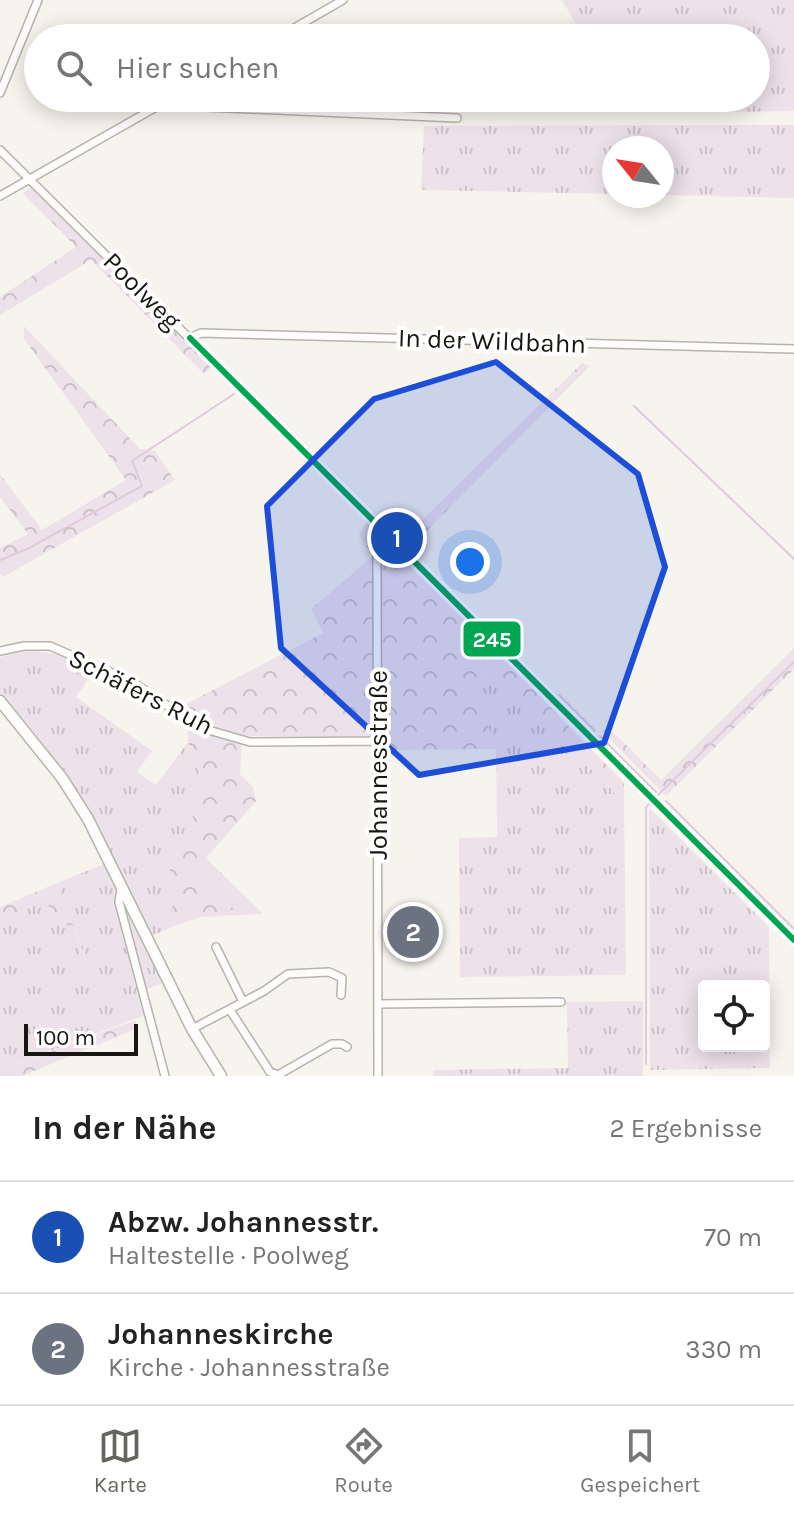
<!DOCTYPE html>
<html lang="de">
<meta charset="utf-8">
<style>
body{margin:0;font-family:Karla,sans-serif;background:#f6f6f6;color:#222}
.controls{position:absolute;right:24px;bottom:24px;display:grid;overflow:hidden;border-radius:8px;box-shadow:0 4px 20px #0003}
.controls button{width:72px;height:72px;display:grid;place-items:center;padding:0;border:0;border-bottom:2px solid #e0e0e0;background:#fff;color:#222;font:40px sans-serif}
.compass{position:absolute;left:602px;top:136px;width:72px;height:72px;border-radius:50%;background:#fff;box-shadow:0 4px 20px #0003;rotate:300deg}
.scale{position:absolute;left:24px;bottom:20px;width:114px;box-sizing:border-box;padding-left:8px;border:4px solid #171611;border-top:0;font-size:22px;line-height:28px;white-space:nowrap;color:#171611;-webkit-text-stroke:6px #fff;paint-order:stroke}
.you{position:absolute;left:470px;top:562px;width:28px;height:28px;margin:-20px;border:6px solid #fff;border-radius:50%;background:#1a73e8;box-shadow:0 0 0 12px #1a73e833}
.badge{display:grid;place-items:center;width:52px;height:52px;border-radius:50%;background:#65645e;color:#fff;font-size:26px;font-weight:700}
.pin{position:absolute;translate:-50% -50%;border:4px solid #fff;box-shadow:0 2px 8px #0006}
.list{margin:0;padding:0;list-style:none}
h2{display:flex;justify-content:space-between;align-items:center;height:104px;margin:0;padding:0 32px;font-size:34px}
h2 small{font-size:26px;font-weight:400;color:#767676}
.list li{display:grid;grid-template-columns:52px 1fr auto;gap:24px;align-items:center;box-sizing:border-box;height:112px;padding:0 32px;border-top:2px solid #e0e0e0}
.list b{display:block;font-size:30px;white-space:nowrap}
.list p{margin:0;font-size:26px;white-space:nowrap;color:#767676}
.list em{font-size:26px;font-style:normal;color:#767676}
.icon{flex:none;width:44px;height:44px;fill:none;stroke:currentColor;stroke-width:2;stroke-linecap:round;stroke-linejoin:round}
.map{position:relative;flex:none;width:794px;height:1076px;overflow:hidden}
.search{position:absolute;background:#fff;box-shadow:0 4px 20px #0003;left:24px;right:24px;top:24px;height:88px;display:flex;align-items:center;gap:20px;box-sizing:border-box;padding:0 28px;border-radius:44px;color:#767676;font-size:30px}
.sheet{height:328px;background:#fff}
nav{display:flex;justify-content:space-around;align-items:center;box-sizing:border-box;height:112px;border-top:2px solid #e0e0e0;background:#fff;font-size:22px;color:#767676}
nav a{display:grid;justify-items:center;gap:4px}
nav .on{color:#65645e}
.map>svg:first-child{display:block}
.grass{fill:url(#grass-tufts);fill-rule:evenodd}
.forest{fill:url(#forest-crowns)}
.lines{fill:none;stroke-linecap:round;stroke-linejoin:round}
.stream{stroke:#e0c9df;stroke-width:2}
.street-casing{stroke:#b5b3ad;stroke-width:10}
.secondary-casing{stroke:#b5b3ad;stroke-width:13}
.street{stroke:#fefdfc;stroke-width:7}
.secondary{stroke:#fefdfc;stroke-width:10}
.bus-1-casing{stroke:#fff;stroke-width:12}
.bus-1{stroke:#00a651;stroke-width:6}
.marked{fill:#1d4ed8;fill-opacity:0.2;stroke:#1d4ed8;stroke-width:6;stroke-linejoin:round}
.labels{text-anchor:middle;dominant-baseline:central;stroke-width:8;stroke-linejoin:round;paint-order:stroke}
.street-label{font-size:26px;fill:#171611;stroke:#fff}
.line-badge{stroke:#fff;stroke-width:3}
.badge-label{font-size:22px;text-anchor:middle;font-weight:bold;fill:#fff}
</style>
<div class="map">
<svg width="794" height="1076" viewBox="0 0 794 1076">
<defs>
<pattern id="grass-tufts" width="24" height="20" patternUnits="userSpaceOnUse" patternTransform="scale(2)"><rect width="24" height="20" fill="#eee2ea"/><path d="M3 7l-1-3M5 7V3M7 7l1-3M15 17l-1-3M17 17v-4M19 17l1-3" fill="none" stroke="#cbc1c8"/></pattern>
<pattern id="forest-crowns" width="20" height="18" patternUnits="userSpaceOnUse" patternTransform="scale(2)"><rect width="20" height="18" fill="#eee2ea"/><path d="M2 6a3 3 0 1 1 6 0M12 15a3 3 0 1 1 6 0" fill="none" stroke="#cbc1c8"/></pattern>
</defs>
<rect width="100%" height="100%" fill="#f6f4ec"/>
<path class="grass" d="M562,0h232v111l-77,1 -96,-7 -4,-7h139v-60h-172z
M794,125v73l-132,-3v-47h-48v46l-193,-4 3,-64z
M27,651c26,0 45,6 66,20l-17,26 76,54 -15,21 19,13 32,-43 13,37 -10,45 -22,48 5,54 -22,10 -60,-121 -54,-78 -38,-44v-36z
M492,669l132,133 2,173 -166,2 -1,-139 38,-1 -1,-88 -23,-70z
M649,808l120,119 1,141 -120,2zM704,986h60v60h-60z
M206,858l57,56 -27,1 -41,-44z
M104,864l11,22v16l30,113 -145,55v-149l44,-20 23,24 19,34 -29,-76z
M124,898l39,85 -18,7 -23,-87z
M643,1001v75h-210v-6l135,-2 -1,-63h-6v-3z"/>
<path class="forest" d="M31,187l181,180 -8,7 -113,-114 -91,55v-18l76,-50 -53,-54z
M24,326l116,123 15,2 20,29 -172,97 -3,-4v-25l28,-14 -28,-37v-23l42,56 84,-50 -102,-141z
M582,363l8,3 -177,179 -8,-8z
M368,520l256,263v19l-133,-133 -18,10 23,70 -115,1 -12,-13 -127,-1 -2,38 13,13 3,14 -61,70 41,44 -35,2 -27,9 -5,-54 22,-48 10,-45 -13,-37 -2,-38 137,-71 -12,-24 62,-53 -14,-22z
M794,648v21l-128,127 -63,-64 5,-5 53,53z
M57,883l32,85 -22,-43 -23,-24 -44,20v-14z
M135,1020l3,8 -116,48h-22v-6z"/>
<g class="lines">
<path class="stream" d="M634,406l160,153
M0,560l29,-12 113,-62 -10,-25 102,-67
M559,695l36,36
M600,736l56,56
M657,796l137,-134
M666,801l128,128
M646,1064v-256l4,-6"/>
<g class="street-casing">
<path id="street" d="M277,38l66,-38
M0,93l38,-93
M160,105l297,13
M0,150l794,790
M0,196l172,-98
M190,338l11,-5 593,16
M0,651l24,-5h26l83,36 65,45 52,15 128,-1
M121,889l-2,13 46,174
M216,947l27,55
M378,1004l183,-2
M230,1010l40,62 8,3 54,-31h10l5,3
M192,1029l72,-38 24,-17 41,-2 13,6 -1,17
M378,1076l-1,-538 4,-10"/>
</g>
<g class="secondary-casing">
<path id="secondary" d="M0,701l62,77 26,41 104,210 29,47"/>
</g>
<use href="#street" class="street"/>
<use href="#secondary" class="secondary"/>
<g class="bus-1-casing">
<path id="bus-1" d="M190,338l604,602"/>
</g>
<use href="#bus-1" class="bus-1"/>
</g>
<path class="marked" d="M496,362l142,112 27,93 -61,176 -185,32 -138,-127 -14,-142 107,-107z"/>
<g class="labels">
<g class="street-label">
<text transform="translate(142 291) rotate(45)">Poolweg</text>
<text transform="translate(492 341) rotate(2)">In der Wildbahn</text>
<text transform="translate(141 692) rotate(27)">Schäfers Ruh</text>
<text transform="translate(378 765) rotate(-90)">Johannesstraße</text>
</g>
</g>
<rect class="line-badge" x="462" y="620" width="60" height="38" rx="8" fill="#00a651"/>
<g class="badge-label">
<text x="492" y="647">245</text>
</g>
</svg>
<div class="controls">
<button><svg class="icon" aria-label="locate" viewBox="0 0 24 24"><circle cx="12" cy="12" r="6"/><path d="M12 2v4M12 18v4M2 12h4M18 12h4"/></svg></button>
</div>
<svg class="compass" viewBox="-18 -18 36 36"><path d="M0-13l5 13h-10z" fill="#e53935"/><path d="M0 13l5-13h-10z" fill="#767676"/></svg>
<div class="scale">100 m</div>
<div class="you"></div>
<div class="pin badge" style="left:397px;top:538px;background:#1a4fb4">1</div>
<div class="pin badge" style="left:413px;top:932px;background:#6b7280">2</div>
<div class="search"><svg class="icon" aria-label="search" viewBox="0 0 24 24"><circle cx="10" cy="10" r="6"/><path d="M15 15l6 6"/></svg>Hier suchen</div>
</div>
<section class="sheet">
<h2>In der Nähe<small>2 Ergebnisse</small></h2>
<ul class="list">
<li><span class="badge" style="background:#1a4fb4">1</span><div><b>Abzw. Johannesstr.</b><p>Haltestelle · Poolweg</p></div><em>70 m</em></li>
<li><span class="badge" style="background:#6b7280">2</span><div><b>Johanneskirche</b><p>Kirche · Johannesstraße</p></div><em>330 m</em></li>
</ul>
</section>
<nav>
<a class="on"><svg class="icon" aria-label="map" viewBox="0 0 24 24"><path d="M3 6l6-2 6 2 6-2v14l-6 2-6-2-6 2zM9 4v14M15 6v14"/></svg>Karte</a>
<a><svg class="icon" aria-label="directions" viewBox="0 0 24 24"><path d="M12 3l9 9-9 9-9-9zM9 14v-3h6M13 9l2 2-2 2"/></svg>Route</a>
<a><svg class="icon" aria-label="saved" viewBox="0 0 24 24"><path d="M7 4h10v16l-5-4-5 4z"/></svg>Gespeichert</a>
</nav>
